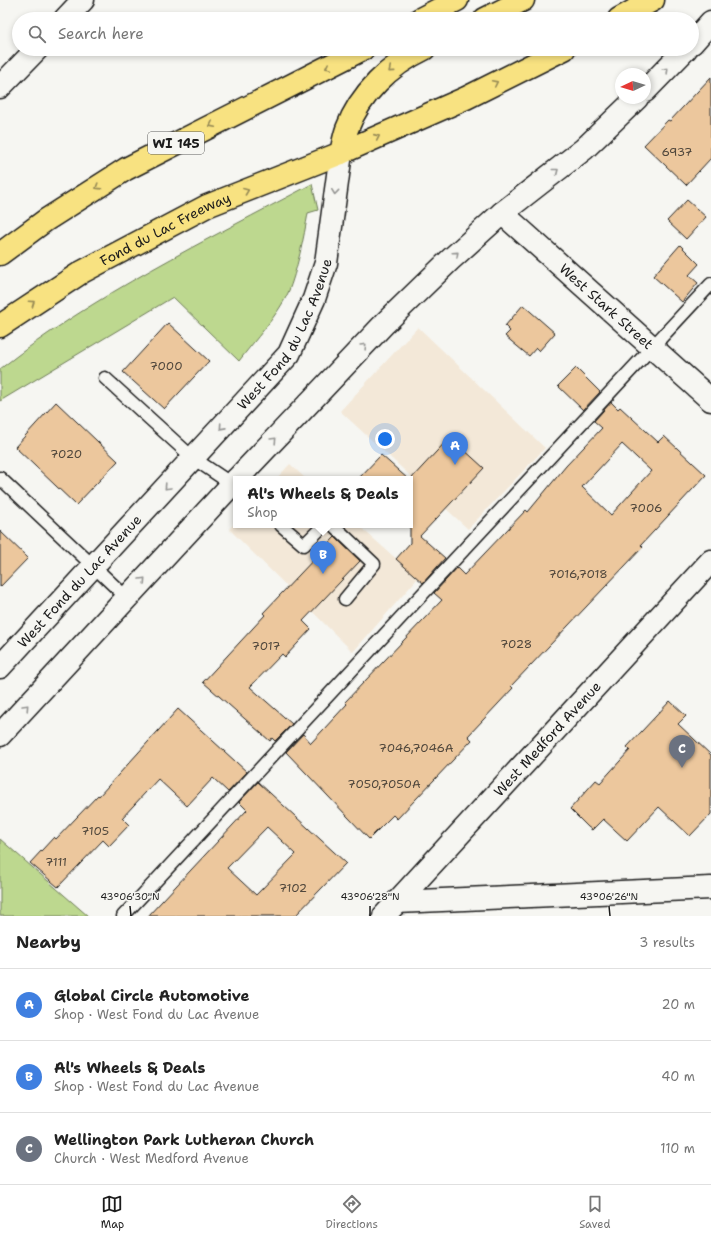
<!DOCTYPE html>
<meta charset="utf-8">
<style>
body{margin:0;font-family:"Shantell Sans",sans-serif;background:#f6f6f6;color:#222}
.compass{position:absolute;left:615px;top:68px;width:36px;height:36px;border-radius:50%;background:#fff;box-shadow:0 2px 6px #0003;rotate:266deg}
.you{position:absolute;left:385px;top:439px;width:14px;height:14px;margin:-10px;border:3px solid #fff;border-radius:50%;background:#1a73e8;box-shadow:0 0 0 6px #1a73e833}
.badge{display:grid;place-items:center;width:26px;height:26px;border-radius:50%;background:#1c1c1c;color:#fff;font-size:13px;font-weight:700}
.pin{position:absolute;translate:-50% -33px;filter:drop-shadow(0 1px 2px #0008)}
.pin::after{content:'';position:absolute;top:21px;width:14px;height:12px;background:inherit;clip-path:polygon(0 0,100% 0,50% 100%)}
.popup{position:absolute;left:233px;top:476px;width:180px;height:52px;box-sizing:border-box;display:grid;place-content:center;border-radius:0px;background:#fff;filter:drop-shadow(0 1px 3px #0005);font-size:13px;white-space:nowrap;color:#767676}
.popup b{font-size:15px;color:#222}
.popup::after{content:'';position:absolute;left:50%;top:100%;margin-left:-8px;border:8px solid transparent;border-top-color:#fff}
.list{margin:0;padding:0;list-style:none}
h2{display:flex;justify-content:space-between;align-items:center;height:52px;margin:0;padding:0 16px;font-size:17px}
h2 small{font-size:13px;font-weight:400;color:#767676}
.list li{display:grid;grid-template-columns:26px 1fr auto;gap:12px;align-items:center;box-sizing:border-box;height:72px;padding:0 16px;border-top:1px solid #e0e0e0}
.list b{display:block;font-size:15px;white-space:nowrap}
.list p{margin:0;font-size:13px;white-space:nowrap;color:#767676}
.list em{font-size:13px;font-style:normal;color:#767676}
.icon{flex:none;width:22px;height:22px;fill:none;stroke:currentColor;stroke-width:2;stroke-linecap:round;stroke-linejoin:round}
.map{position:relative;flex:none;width:711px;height:916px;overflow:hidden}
.search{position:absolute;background:#fff;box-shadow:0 2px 6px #0003;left:12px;right:12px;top:12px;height:44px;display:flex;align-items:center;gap:10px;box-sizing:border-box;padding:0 14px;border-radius:22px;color:#767676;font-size:15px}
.sheet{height:268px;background:#fff}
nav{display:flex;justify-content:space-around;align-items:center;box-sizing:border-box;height:56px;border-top:1px solid #e0e0e0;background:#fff;font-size:11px;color:#767676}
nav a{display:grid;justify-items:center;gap:2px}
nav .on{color:#1c1c1c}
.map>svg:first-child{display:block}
.built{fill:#f3e8d8}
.green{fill:#bdd88f;stroke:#6c7a56}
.building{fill:#ecc79d;stroke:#1c1c1c;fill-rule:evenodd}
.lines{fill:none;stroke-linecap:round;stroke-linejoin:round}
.service-casing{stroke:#1c1c1c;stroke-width:15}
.minor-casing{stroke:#1c1c1c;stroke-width:25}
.tertiary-casing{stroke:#1c1c1c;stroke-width:25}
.primary-casing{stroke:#1c1c1c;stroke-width:25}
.motorway-casing{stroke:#1c1c1c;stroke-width:25}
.service{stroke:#f6f6f2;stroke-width:12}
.minor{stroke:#f6f6f2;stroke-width:22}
.tertiary{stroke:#f6f6f2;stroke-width:22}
.primary{stroke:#f8e281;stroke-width:22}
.motorway{stroke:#f8e281;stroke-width:22}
.oneway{stroke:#958954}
.oneway2{stroke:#949492}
.ticks{fill:none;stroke:#1c1c1c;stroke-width:1.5}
.labels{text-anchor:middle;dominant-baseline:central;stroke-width:3;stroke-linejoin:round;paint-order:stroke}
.number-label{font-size:12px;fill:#50473c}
.shield{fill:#f6f6f2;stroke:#5d5d5c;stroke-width:1}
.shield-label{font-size:13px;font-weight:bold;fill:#1c1c1c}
.street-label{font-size:14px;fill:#1c1c1c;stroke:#f6f6f2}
.ticks-label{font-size:10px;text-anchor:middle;fill:#1c1c1c;stroke:#f6f6f2;stroke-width:3;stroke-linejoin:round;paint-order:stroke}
</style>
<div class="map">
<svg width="711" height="916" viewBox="0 0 711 916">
<rect width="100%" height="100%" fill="#f6f6f2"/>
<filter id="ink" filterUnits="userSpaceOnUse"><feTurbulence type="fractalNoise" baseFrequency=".025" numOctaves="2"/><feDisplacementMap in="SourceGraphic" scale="8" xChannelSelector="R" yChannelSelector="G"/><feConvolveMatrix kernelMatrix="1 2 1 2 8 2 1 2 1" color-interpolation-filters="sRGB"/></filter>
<g filter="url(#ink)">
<path class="built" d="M418,327l127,121 -77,81 -128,-118z
M290,464l16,15h-30z
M236,522v3h122l60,53 -65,74 -124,-123z"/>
<path class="green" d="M312,184l6,26 -10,3c-4,24 -11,58 -20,80 -10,22 -34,48 -49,68l-66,-64 -173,104v-32c95,-75 205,-128 312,-185z
M0,839l88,77h-88z"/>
<path class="building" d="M711,77v81l-25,27 -42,-40 24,-25 2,1z
M687,200l19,17 -20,22 -19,-18z
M680,245l19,19 -10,11 9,8 -16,19 -29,-26z
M523,305l32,28 -16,18 -3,-3 -7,8 -24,-20 5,-5 -5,-5z
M168,323l41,38 -45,48 -41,-37z
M576,368l24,24 -17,18 -25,-24z
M56,402l62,59 -42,44 -61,-58z
M611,402l7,7 2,-2 38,35 6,-6 42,39 -65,70 2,2 -132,139 2,2 -45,48 4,4 -75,79 -4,-4 -24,24 -83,-87 17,-18 8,9 36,-39 -2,-2 97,-102 -8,-7 23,-25 7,7 62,-65 2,2 38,-46 36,-38 -8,-7zM622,444l29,27 -40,44 -29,-28z
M450,437l34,31 -64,68 25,22 -22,25 -27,-24 14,-16v-63z
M381,455l27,24h-50z
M0,531l28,27 -28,29z
M335,537l25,24 -57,60 8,8 -26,28 -3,-3 -32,33 42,37 -17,17 -3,-3 -2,3 -67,-59 62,-67 -2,-2z
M670,701l16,15 -8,8 33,31v59l-21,22 -31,-29 -32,34 -24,-22 -11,11 -4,-3 -18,-18 26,-29 4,3 30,-33 -3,-3z
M178,709l69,63 -19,20 -15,-14 -26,28 -29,-27 -36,39 7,7 -20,21 -6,-6 -45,47 -28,-24 24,-26 2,2 42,-44 1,1z
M258,782l88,81 -51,53h-147l99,-106 -8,-8zM267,827l29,27 -40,41 -29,-27z"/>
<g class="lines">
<g class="service-casing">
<path id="service" d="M105,378l88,80 43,29
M0,478l127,120
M281,525l23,20 20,-20
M333,525l41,39 -29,35
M123,916l588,-632"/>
</g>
<g class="minor-casing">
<g id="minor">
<path d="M65,19l18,-19"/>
<path d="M0,87l37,-38"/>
<path id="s1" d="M502,213l209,187"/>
<path d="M397,902l314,-14"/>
<path id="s2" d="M384,916l327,-355"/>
</g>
</g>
<g class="tertiary-casing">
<g id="tertiary">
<path d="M692,43l19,-21"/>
<path d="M645,91l41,-42"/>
<path d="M237,479l148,-156 65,-63 52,-47 82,-64 53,-51"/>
<path id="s3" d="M0,667l289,-313 25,-55 12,-36 15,-110"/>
<path d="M0,735l236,-255"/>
</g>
</g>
<g class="primary-casing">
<path id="primary" d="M485,19l38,-19
M619,19l34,-19
M341,153l125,-55 98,-49
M341,153c2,-8 3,-16 6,-24 13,-35 43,-64 77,-80"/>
</g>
<g class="motorway-casing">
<g id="motorway">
<path d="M420,19l37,-19"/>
<path d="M0,254l46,-34 80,-51 237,-120"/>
<path id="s4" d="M0,326l82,-54 125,-66 134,-53"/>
</g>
</g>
<use href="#service" class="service"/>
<use href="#minor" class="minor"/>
<use href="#tertiary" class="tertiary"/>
<use href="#primary" class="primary"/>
<use href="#motorway" class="motorway"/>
</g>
<defs><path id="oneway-chevron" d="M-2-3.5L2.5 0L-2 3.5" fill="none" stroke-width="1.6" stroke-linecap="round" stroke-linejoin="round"/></defs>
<g class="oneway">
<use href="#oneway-chevron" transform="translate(328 67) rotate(153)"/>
<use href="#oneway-chevron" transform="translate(391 70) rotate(140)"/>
<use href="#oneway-chevron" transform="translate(495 83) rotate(-26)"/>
<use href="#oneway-chevron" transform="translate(212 125) rotate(154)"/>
<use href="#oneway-chevron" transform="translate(377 137) rotate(-24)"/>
<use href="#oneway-chevron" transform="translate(98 187) rotate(148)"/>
<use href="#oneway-chevron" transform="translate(246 191) rotate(-21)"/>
<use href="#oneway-chevron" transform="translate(32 303) rotate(-34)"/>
</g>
<g class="oneway2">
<use href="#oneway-chevron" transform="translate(666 70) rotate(-46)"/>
<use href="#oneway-chevron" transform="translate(556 171) rotate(-38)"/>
<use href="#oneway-chevron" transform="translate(335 192) rotate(96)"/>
<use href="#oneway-chevron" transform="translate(456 254) rotate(-42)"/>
<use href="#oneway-chevron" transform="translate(364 346) rotate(-46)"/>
<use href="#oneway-chevron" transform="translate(222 427) rotate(132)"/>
<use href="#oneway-chevron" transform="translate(274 440) rotate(-46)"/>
<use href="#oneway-chevron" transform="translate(167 487) rotate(133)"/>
<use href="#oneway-chevron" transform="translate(143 580) rotate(-47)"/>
<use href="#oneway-chevron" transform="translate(26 707) rotate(-47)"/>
</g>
</g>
<path class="ticks" d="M130,906l1,10M370,906v10M609,906l1,10"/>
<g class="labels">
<g class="number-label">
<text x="677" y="152">6937</text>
<text x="166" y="366">7000</text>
<text x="66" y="454">7020</text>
<text x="646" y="508">7006</text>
<text x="578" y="574">7016,7018</text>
<text x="516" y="644">7028</text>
<text x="266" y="646">7017</text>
<text x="416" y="748">7046,7046A</text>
<text x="384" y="784">7050,7050A</text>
<text x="95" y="831">7105</text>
<text x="56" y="862">7111</text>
<text x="293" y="888">7102</text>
</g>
<rect class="shield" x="148" y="132" width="56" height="22" rx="3"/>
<g class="shield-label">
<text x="176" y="143">WI 145</text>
</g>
<g class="street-label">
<text stroke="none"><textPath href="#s4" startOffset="192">Fond du Lac Freeway</textPath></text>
<text stroke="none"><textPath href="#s1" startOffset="140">West Stark Street</textPath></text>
<text stroke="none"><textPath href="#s3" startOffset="441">West Fond du Lac Avenue</textPath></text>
<text stroke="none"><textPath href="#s3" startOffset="117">West Fond du Lac Avenue</textPath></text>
<text stroke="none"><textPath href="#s2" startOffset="241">West Medford Avenue</textPath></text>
</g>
</g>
<g class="ticks-label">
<text x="130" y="900">43°06'30"N</text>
<text x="370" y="900">43°06'28"N</text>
<text x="609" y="900">43°06'26"N</text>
</g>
</svg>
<svg class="compass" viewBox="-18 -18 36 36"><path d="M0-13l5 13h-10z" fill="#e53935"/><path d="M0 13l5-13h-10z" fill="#767676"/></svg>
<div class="you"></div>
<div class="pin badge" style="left:455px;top:465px;background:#3f7fe0">A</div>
<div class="pin badge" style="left:323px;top:574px;background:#3f7fe0">B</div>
<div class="popup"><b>Al's Wheels &amp; Deals</b>Shop</div>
<div class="pin badge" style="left:682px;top:768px;background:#6b7280">C</div>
<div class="search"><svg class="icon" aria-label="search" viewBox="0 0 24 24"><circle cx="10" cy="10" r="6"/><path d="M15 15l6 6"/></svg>Search here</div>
</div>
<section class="sheet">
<h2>Nearby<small>3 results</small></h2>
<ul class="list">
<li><span class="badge" style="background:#3f7fe0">A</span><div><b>Global Circle Automotive</b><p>Shop · West Fond du Lac Avenue</p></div><em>20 m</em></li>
<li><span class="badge" style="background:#3f7fe0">B</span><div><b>Al's Wheels &amp; Deals</b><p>Shop · West Fond du Lac Avenue</p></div><em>40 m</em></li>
<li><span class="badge" style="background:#6b7280">C</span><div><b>Wellington Park Lutheran Church</b><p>Church · West Medford Avenue</p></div><em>110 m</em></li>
</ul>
</section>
<nav>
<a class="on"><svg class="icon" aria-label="map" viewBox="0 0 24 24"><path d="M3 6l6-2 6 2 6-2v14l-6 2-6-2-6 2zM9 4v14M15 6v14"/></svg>Map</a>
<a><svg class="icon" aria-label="directions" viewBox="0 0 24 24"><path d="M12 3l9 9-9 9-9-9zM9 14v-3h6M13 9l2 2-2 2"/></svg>Directions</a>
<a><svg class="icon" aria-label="saved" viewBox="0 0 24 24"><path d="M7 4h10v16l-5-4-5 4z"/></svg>Saved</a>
</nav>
